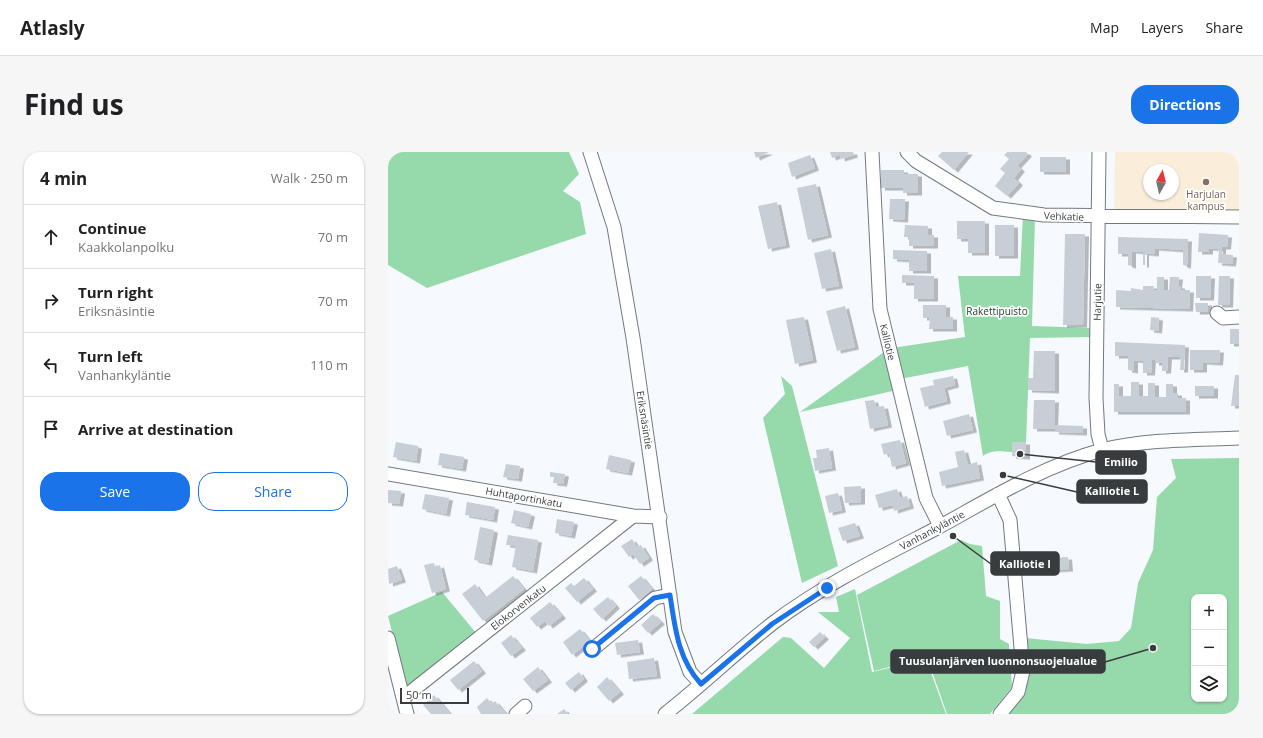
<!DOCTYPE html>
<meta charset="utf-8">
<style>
body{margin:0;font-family:"Open Sans",sans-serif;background:#f6f6f6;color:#202124}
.controls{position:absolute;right:12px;bottom:12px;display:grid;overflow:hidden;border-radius:8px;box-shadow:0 1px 3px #0004}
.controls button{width:36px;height:36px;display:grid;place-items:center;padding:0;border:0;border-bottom:1px solid #e0e0e0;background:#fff;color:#202124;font:20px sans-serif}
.compass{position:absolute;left:755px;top:12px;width:36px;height:36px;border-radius:50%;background:#fff;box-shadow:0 1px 3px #0004;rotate:8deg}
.scale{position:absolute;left:12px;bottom:10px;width:69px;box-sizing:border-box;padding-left:4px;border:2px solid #393c3f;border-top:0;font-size:11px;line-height:14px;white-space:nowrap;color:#393c3f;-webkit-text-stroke:3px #fff;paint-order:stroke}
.stop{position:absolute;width:12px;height:12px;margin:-9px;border:3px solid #1a73e8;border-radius:50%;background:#fff}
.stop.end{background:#1a73e8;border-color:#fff;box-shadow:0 1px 4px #0008}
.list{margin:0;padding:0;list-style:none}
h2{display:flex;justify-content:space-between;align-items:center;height:52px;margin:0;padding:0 16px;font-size:17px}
h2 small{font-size:13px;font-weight:400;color:#757577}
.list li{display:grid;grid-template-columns:26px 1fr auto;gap:12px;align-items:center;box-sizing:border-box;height:64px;padding:0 16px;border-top:1px solid #e0e0e0}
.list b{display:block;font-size:15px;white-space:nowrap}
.list p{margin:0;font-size:13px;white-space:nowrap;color:#757577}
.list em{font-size:13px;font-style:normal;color:#757577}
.actions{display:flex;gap:8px;padding:12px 16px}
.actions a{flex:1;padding:9px 0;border:1px solid #1a73e8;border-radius:16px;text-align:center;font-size:14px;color:#1a73e8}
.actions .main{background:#1a73e8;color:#fff}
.icon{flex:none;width:22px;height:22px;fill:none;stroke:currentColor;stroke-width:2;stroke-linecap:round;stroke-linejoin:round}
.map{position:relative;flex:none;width:851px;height:562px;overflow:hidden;border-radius:16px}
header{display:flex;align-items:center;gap:24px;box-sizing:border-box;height:56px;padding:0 20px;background:#fff;border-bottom:1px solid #e0e0e0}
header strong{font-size:19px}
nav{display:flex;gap:22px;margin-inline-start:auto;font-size:14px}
.intro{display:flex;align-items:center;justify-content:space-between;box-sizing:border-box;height:96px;padding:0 24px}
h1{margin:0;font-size:28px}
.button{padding:10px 18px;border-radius:16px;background:#1a73e8;color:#fff;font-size:14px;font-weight:700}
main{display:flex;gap:24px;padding:0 24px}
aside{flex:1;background:#fff;border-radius:16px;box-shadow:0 1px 3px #0004}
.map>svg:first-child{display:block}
.education{fill:#faeeda;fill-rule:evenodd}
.green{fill:#96d9ab;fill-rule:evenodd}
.building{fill:#c8ced5;filter:url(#shadow)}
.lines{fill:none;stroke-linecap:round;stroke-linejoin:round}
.minor-casing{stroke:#737980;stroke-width:15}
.minor{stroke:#fff;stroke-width:13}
.route{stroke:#1a73e8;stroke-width:5}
.education-dot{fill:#8d6e63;stroke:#fff;stroke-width:1.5}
.labels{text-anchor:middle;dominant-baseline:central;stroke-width:3.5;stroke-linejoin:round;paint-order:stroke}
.education-label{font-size:10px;fill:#785e54;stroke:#fff}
.street-label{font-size:10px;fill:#393c3f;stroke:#fff}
.park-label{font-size:10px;fill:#1b3e28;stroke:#fff}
.leader{fill:none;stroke:#393c3f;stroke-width:1.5}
.callout-dot{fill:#393c3f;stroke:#fff;stroke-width:1.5}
.callout{fill:#393c3f;stroke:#393c3f;stroke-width:1.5}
.callout-label{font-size:11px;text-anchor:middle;font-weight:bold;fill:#fff}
</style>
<header>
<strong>Atlasly</strong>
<nav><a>Map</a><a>Layers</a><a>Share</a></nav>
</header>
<div class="intro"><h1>Find us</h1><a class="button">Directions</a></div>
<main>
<aside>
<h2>4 min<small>Walk · 250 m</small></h2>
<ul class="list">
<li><svg class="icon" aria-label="ahead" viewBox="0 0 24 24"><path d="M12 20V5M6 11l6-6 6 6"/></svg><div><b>Continue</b><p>Kaakkolanpolku</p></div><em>70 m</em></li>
<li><svg class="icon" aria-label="right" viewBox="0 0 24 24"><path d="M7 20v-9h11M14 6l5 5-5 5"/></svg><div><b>Turn right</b><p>Eriksnäsintie</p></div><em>70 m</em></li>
<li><svg class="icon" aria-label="left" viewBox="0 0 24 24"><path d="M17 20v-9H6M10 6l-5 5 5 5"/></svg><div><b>Turn left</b><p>Vanhankyläntie</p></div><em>110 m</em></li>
<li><svg class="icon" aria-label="arrive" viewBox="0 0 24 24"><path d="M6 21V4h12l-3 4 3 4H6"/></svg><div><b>Arrive at destination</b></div></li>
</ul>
<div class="actions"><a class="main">Save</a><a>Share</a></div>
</aside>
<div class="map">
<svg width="851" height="562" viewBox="0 0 851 562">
<defs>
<filter id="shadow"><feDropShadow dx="4" dy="2.5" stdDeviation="0" flood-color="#0004"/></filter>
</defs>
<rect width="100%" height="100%" fill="#f6faff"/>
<path class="education" d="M727,0h124v58l-125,1zM761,18h24v24h-24z"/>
<path class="green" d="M0,0h181l10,22 -16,17 17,11 6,32 -159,54 -39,-23z
M635,63l12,2 -3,109 60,2v9l-62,1 -4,104h-14v10c-13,0 -18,-3 -29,4l-15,-90 -68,13 -8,-31 73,-11 -7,-61h62z
M499,198l10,40 -97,22z
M393,224l11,10 46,180 -36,17 -39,-165 22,-24z
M851,306v256h-232l18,-76 62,6 32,-3 12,-13 7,-45 15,-33 4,-53 19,-19 -5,-19zM806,445h30v102h-30z
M573,388l9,4 12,2 4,50 14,5v38l9,5 3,43 -22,27h-43l-20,-57 -53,14 -17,-76z
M467,437l17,83 54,-13 20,55h-254l91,-77 8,1 33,30 26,-30 -32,-26h21l-3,-15z
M54,440l35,42 -71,55 -18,-73z"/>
<path class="building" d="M366,0h15l-13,6z
M442,0h23l1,3 -13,4 -1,-4 -8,3z
M554,0h27l-15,18 -16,-14z
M619,0h19l2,2 -11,12 4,3 -7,9 5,5 -12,13 -12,-10 10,-13 -5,-4 9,-10 -5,-4z
M422,3l5,13 -23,9 -4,-14z
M652,5h26v15h-26z
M493,18h23v4h14v19h-15v-5h-22z
M428,32l12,51 -20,5 -11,-52z
M502,47h15l-1,21 -15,-1z
M389,50l9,43 -18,4 -10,-43z
M569,69h28v32h-17v-14h-11z
M517,73l23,1v9h6v11h-25v-9h-5z
M607,73h19v31h-19z
M811,81l29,2 -1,12h-5v7l11,1 -1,9 -14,-1 1,-14 -10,-1v4h-11z
M677,82h20l-2,91h-20z
M730,85l70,2 -1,27 -4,-1v-15l-28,-2v6l-10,-1v12h-2v-13l-11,-1v15l-4,-1v-11h-10z
M443,97l8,37 -17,3 -8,-36z
M505,98l34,1v20h-18v-11l-16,-1z
M514,123l32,1v23h-20v-16h-12z
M808,124h15l-1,22h-14z
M831,124h11l-1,29h-11z
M769,125h7v13h5l1,-13h9l-1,9h3v4h9l-1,19 -73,-2v-17l15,1v-3l12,2v-4h11l-1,4h4z
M807,151h13v9h-12z
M535,153h23v12h7v12h-24l1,-11h-7z
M457,154l10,41 -18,4 -11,-40z
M416,165l9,43 -18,4 -9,-44z
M763,165l8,1 -1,13 -8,-1z
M842,177h9v15h-9z
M727,190l70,3 -1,25h-4l1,-13h-13l-1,14h-5v-8h-7v-3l-3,-1 -1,14h-8v-12l-9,-1v11l-6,-1v-14h-13z
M802,198h30l-1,13 -16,-1v8h-13z
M646,199h21v40l-27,-1v-12h5z
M847,223h4v31h-8z
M565,224l2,9 -11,3 3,13 -22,6 -5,-19 14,-3 -1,-5z
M743,230h8v14h9v-13h7v14h11v-13h7v9h5v5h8v14h-72v-28h5v12h12z
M807,234h19v10h-19z
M486,248l2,7 8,-1 4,19 -18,4 -5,-28z
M646,248h21l-1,25 29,1v7l-28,-1v-3h-22z
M581,262l4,16 -26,6 -4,-15z
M512,288l6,23 -14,4 -3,-14 -5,2 -3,-11z
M8,290l22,4 -2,15 -23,-4z
M624,290h14v15l-14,-1z
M441,296l3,20 -17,3 -2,-13h4l-1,-8z
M576,298l4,15 9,-3 3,16 -38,8 -3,-14 19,-5 -3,-15z
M52,301l24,4 -2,12 -24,-4z
M221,303l22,5 -3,13 -22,-4z
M118,312l14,2 -2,13 -15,-2z
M162,320l15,2 -2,10 -10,-1 1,-6h-4z
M473,334v16l-16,1 -1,-16z
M509,337l3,9 7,-2 3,10 -16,5 -1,-6 -14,3 -4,-13z
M0,338l13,1 -2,13 -11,-1z
M450,341l4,17 -13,3 -4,-17z
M37,342l24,4 -3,16 -24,-5z
M79,350l28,5 -2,13 -28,-5z
M126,358l17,4 -3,13 -17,-4z
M169,367l17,3 -3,14 -16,-3z
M467,371l5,13 -17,5 -5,-13z
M92,375l14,3 -6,33 -14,-3z
M120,383l30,5 -5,31 -21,-4 4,-21 -10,-1z
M244,387l5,8 4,-2 8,13 -9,6 -7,-10 -4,3 -8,-11z
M680,405l1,12 -19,1v-12z
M46,411l1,4 5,-2 6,24 -14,4 -8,-28z
M9,414l5,14 -13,4 -1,-15z
M125,424l11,13 -41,32 -21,-27 13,-10 10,14z
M253,424l11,13 -13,11 -11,-14z
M196,426l9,11 -16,13 -12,-14 6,-5 3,3z
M220,445l8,9 -14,13 -9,-10z
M162,450l12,14 -13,10 -4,-5 -8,6 -7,-9z
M265,462l8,8 -13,11 -7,-8z
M192,477l10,12 -18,14 -9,-13z
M432,480l5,5 -11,10 -5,-5z
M123,483l11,13 -11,8 -10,-13z
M250,488l2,12 -23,3 -2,-12z
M266,506l3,18 -28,3 -2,-17z
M86,509l8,10 -24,19 -8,-10z
M150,515l10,13 -15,11 -10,-12z
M191,520l5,7 -13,11 -6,-7z
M219,525l13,15 -11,9 -12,-14z
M46,543l16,19h-19l-8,-9z
M99,546l5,6 3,-3 11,13h-25l-4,-7z
M176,557l4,5h-11z"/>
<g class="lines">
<g class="minor-casing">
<path id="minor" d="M202,0l24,75 19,111 42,294 15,40 11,12
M484,0l8,157 46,189 14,28
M519,0l9,9 77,47 51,7 195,2
M711,0l-3,246 2,36 4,16
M829,161l6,5 16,-1
M0,322l245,42 27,1
M610,342l12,26 13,151 -5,21 -18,22
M0,486l19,76
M205,497l62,-51 15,-3
M15,546l230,-182
M128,562l9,-8
M277,562c37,-29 71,-62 108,-91 50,-38 108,-66 164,-95 53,-29 106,-62 165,-78 45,-11 91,-10 137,-12"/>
</g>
<use href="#minor" class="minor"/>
</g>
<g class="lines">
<path class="route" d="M204,497l62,-51 16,-3c5,33 8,64 31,89l71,-60 55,-36"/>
</g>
<circle class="education-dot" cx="818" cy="30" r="4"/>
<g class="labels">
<g class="education-label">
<text x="818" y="42">Harjulan<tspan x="818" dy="12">kampus</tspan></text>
</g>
<g class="street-label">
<text transform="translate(676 64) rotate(2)">Vehkatie</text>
<text transform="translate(709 150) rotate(-89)">Harjutie</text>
<text transform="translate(500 190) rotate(76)">Kalliotie</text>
<text transform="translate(257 268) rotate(81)">Eriksnäsintie</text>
<text transform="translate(136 345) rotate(10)">Huhtaportinkatu</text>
<text transform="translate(544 378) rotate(-28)">Vanhankyläntie</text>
<text transform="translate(130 455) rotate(-38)">Elokorvenkatu</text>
</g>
<g class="park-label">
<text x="609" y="159">Rakettipuisto</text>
</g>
</g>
<path class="leader" d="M632 302L708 310M615 323L689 340M565 384L603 412M765 496L717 510"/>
<g class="callout-dot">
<circle cx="632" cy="302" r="4"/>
<circle cx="615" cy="323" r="4"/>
<circle cx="565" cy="384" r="4"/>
<circle cx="765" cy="496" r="4"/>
</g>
<g class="callout">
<rect x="708" y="299" width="50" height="23" rx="4"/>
<rect x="689" y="328" width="70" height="23" rx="4"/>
<rect x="603" y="400" width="68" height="23" rx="4"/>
<rect x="503" y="498" width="214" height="23" rx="4"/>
</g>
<g class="callout-label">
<text x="733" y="314">Emilio</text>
<text x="724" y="343">Kalliotie L</text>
<text x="637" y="416">Kalliotie I</text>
<text x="610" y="513">Tuusulanjärven luonnonsuojelualue</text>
</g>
</svg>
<div class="controls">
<button>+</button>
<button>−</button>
<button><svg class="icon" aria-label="layers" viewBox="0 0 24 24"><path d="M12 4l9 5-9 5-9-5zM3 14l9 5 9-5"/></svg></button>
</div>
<svg class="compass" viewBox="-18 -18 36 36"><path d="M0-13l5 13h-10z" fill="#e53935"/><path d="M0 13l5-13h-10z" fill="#757577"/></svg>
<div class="scale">50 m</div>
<div class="stop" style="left:204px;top:497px"></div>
<div class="stop end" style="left:439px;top:436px"></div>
</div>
</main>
